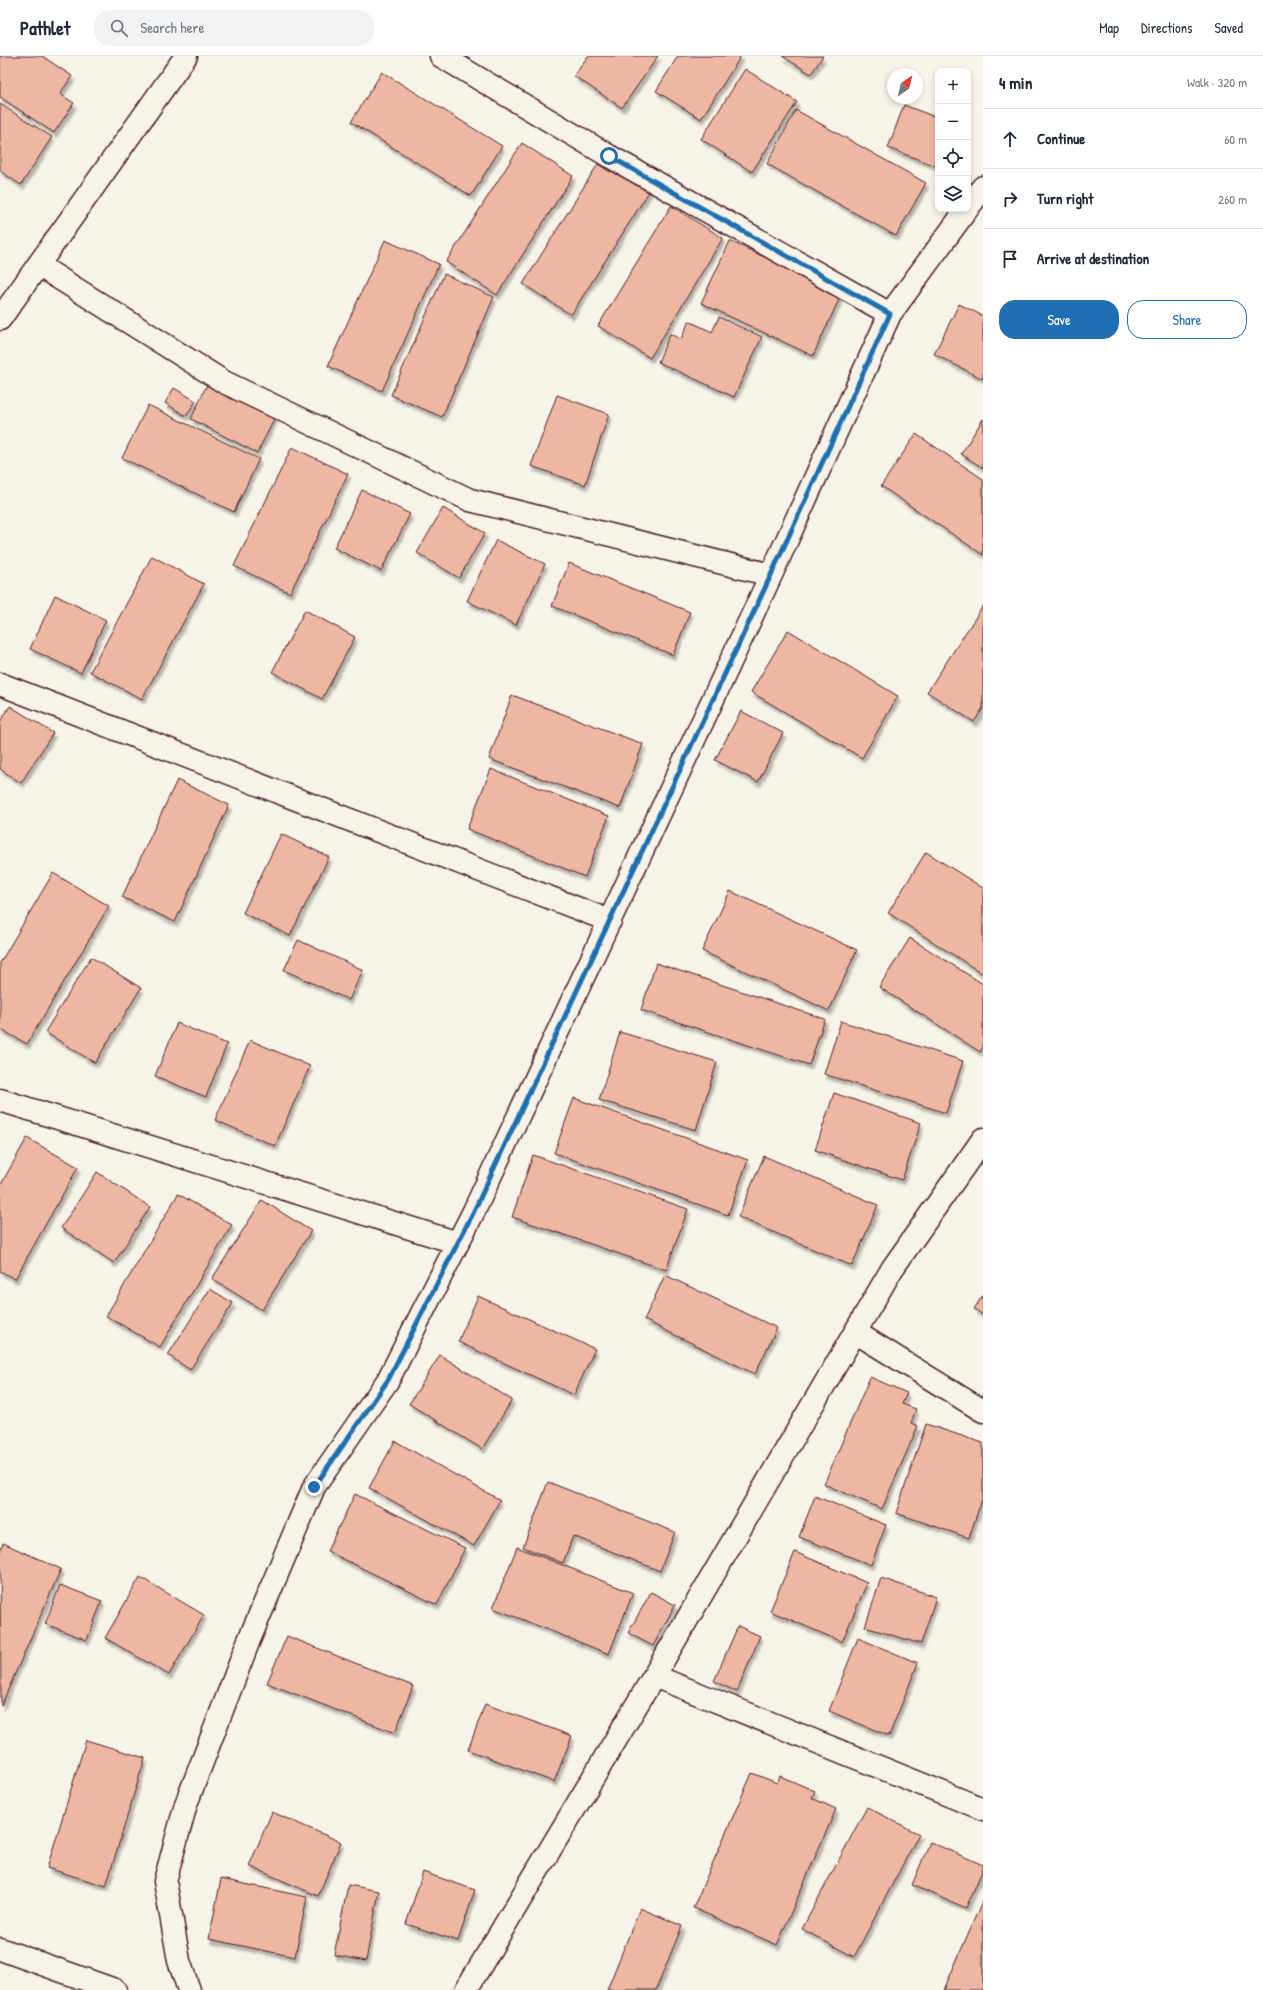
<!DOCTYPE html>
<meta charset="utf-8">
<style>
body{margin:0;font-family:"Patrick Hand",sans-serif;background:#f2f2f3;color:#1f2937}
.controls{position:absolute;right:12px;top:12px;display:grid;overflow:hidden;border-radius:8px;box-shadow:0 2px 6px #0003}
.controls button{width:36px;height:36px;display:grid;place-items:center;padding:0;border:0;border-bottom:1px solid #e0e1e3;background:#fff;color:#1f2937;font:20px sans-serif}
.compass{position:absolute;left:887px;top:12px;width:36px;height:36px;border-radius:50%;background:#fff;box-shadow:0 2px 6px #0003;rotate:35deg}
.stop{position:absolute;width:12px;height:12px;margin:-9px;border:3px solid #1f6fb2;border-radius:50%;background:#fff}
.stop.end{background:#1f6fb2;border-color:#fff;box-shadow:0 1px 4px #0008}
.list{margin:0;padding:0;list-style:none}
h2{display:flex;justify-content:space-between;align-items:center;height:52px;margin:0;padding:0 16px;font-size:17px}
h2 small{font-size:13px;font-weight:400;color:#747a83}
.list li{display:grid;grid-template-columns:26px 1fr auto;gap:12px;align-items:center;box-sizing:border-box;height:60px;padding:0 16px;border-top:1px solid #e0e1e3}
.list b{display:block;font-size:15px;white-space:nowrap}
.list em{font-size:13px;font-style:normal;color:#747a83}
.actions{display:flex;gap:8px;padding:12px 16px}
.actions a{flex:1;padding:9px 0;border:1px solid #1f6fb2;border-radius:16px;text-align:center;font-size:14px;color:#1f6fb2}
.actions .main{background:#1f6fb2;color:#fff}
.icon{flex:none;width:22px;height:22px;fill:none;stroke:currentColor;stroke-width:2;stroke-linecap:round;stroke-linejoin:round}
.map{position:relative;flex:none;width:983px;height:1934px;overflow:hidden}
header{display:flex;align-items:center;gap:24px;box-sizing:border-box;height:56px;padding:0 20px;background:#fff;border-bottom:1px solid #e0e1e3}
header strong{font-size:19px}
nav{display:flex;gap:22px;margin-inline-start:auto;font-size:14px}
.search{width:280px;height:36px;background:#f2f2f3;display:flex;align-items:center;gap:10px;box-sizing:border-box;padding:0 14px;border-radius:16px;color:#747a83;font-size:15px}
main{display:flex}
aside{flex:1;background:#fff}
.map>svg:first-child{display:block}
.building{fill:#edb7a1;stroke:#4a1f2b;filter:url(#shadow)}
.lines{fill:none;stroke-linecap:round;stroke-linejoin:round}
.street-casing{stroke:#4a1f2b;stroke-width:25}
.street{stroke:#f7f3e8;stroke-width:22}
.route{stroke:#1f6fb2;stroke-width:5}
</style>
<header>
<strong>Pathlet</strong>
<div class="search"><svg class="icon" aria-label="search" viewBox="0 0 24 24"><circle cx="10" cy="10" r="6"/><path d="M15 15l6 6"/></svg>Search here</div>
<nav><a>Map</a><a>Directions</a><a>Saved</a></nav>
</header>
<main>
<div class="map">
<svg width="983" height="1934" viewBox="0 0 983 1934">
<defs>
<filter id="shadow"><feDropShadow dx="2.5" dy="4.5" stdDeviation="1" flood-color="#0004"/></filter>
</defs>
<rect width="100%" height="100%" fill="#f7f3e8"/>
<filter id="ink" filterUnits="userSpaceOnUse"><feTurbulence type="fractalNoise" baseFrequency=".025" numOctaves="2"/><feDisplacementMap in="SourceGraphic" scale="8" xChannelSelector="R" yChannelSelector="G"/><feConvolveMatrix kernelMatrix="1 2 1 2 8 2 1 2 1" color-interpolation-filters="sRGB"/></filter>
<g filter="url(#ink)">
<path class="building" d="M0,0h42l30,20 -12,18 14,9 -20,30 -54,-36z
M588,0h70l-36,52 -48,-32z
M678,0h63l-40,63 -45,-28z
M782,0h41l-12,18z
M745,13l52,33 -45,70 -51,-33z
M382,16l120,74 -31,50 -120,-74z
M0,48l52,33 -31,48 -21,-14z
M904,49l34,13v43l-2,5 -48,-18z
M796,54l130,73 -30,53 -129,-72z
M522,87l51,33 -76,119 -51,-33z
M598,108l12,8 4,-5 36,23 -79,125 -48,-31z
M671,150l52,32 -73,120 -52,-32z
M385,184l54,24 -57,127 -54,-25z
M730,185l112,52 -29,63 -112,-53z
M444,218l50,23 -52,120 -51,-22z
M959,248l24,12v63l-49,-25z
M719,261l43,20 -28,60 -76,-35 12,-28 11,5 8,-18 23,11z
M210,322l68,34 -21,41 -66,-34z
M174,332l22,13 -10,15 -21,-13z
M557,339l52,19 -24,71 -54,-19z
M148,349l111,54 -25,53 -112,-54z
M983,363v49l-22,-14z
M916,378l67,45v76l-102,-69z
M292,391l56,27 -58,119 -56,-27z
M362,434l48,24 -29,57 -47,-23z
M443,452l42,25 -26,45 -42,-25z
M496,484l49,24 -29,61 -49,-24z
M152,500l52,28 -62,115 -52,-27z
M569,507l121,49 -17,43 -121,-49z
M55,539l51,25 -25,53 -51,-24z
M983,550v102l-9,14 -47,-30z
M305,554l50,27 -33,62 -50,-27z
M788,574l110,66 -36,62 -111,-66z
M512,639l131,49 -23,64 -131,-49z
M10,650l43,27 -32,50 -21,-14v-47z
M741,655l42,22 -25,49 -43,-22z
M491,713l118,47 -24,61 -118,-48z
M177,724l52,25 -54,117 -53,-25z
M281,778l48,23 -39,79 -47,-23z
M926,796l57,36v86l-95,-61z
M53,817l56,33 -82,138 -27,-15v-66z
M730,835l127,59 -28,61 -127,-60z
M910,882l73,46v63l-3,5 -101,-65z
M298,884l65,30 -14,30 -65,-30z
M91,901l50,31 -46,75 -50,-31z
M656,907l169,56 -16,46 -168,-55z
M841,965l122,40 -17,52 -122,-39z
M177,967l50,21 -21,53 -51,-21z
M620,976l97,30 -21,68 -97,-30z
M250,984l60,26 -35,80 -60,-26z
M834,1037l87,30 -19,57 -87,-30z
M574,1042l174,62 -20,55 -174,-62z
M27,1082l51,29 -63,112 -15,-8v-85z
M533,1099l155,54 -22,61 -154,-53z
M764,1100l114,49 -26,61 -114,-49z
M97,1116l53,35 -36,56 -53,-35z
M178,1138l54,31 -72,122 -54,-31z
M262,1144l49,31 -49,79 -50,-31z
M665,1219l112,53 -22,46 -111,-54z
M210,1233l23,14 -43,67 -22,-15z
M983,1239v20l-9,-6z
M478,1240l117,53 -21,46 -116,-53z
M440,1299l72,45 -30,49 -73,-45z
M870,1321l37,16 -5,11 14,5 -5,14 7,3 -36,83 -58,-25z
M926,1368l57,19v53l-14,42 -73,-25z
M395,1385l105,59 -26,46 -105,-58z
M548,1426l127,50 -15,39 -87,-35 -10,27 -40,-16z
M355,1438l110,54 -28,57 -110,-54z
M815,1440l71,29 -15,40 -72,-28z
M3,1487l58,26 -60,137 -1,-155z
M517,1491l116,46 -24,61 -116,-46z
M795,1496l72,31 -25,59 -72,-31z
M140,1521l64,38 -35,60 -64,-37z
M881,1522l55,19 -15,47 -56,-17z
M60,1529l42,16 -15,39 -42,-16z
M651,1536l24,13 -22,41 -25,-13z
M738,1570l22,10 -23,56 -23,-11z
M287,1580l126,50 -18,47 -128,-50z
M858,1582l60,25 -29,73 -60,-25z
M485,1648l87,32 -18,46 -86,-32z
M86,1684l59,18 -39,128 -59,-18z
M752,1717l25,10 3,-7 35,15 -3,7 24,11 -59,136 -84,-37z
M867,1751l52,27 -65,123 -52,-28z
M272,1756l69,30 -23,54 -69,-30z
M930,1786l53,23v4l-17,39 -54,-23z
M423,1816l52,18 -17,51 -52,-17z
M221,1823l86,18 -12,60 -86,-18z
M348,1829l31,6 -13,70 -32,-6z
M983,1843v91h-39z
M640,1852l42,18 -26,64h-49z"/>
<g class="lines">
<g class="street-casing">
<path id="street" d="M441,0l168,100 281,158
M968,152l15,-21
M38,209l186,117 246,118 301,75
M0,263l186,-263
M0,628l610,237
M0,1044l458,143
M855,1276l128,79
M654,1620l329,133
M0,1893l115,41
M189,1934l-10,-29 -14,-80 21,-77 63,-164 65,-153 74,-107 86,-169 297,-636 119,-261 77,-105
M466,1934l188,-314 238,-407 91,-130"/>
</g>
<use href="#street" class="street"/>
</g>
</g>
<g class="lines" filter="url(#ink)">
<path class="route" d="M314,1431l74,-107 86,-169 297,-636 119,-261 -281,-158"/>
</g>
</svg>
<div class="controls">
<button>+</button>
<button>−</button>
<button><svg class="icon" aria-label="locate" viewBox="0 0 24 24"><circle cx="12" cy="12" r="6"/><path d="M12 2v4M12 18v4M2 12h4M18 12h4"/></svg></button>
<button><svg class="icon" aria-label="layers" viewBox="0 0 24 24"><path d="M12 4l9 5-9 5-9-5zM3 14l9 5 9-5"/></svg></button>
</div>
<svg class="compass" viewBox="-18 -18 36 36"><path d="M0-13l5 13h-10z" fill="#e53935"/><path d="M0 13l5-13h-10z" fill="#747a83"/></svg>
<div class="stop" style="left:609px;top:100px"></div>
<div class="stop end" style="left:314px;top:1431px"></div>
</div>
<aside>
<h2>4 min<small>Walk · 320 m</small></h2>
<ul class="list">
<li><svg class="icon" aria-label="ahead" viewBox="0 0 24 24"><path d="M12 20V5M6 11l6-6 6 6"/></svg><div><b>Continue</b></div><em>60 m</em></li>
<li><svg class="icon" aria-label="right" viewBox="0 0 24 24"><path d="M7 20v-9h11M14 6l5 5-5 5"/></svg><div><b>Turn right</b></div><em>260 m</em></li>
<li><svg class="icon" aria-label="arrive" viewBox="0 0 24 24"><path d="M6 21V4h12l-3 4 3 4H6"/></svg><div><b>Arrive at destination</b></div></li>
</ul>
<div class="actions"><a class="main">Save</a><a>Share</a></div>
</aside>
</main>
